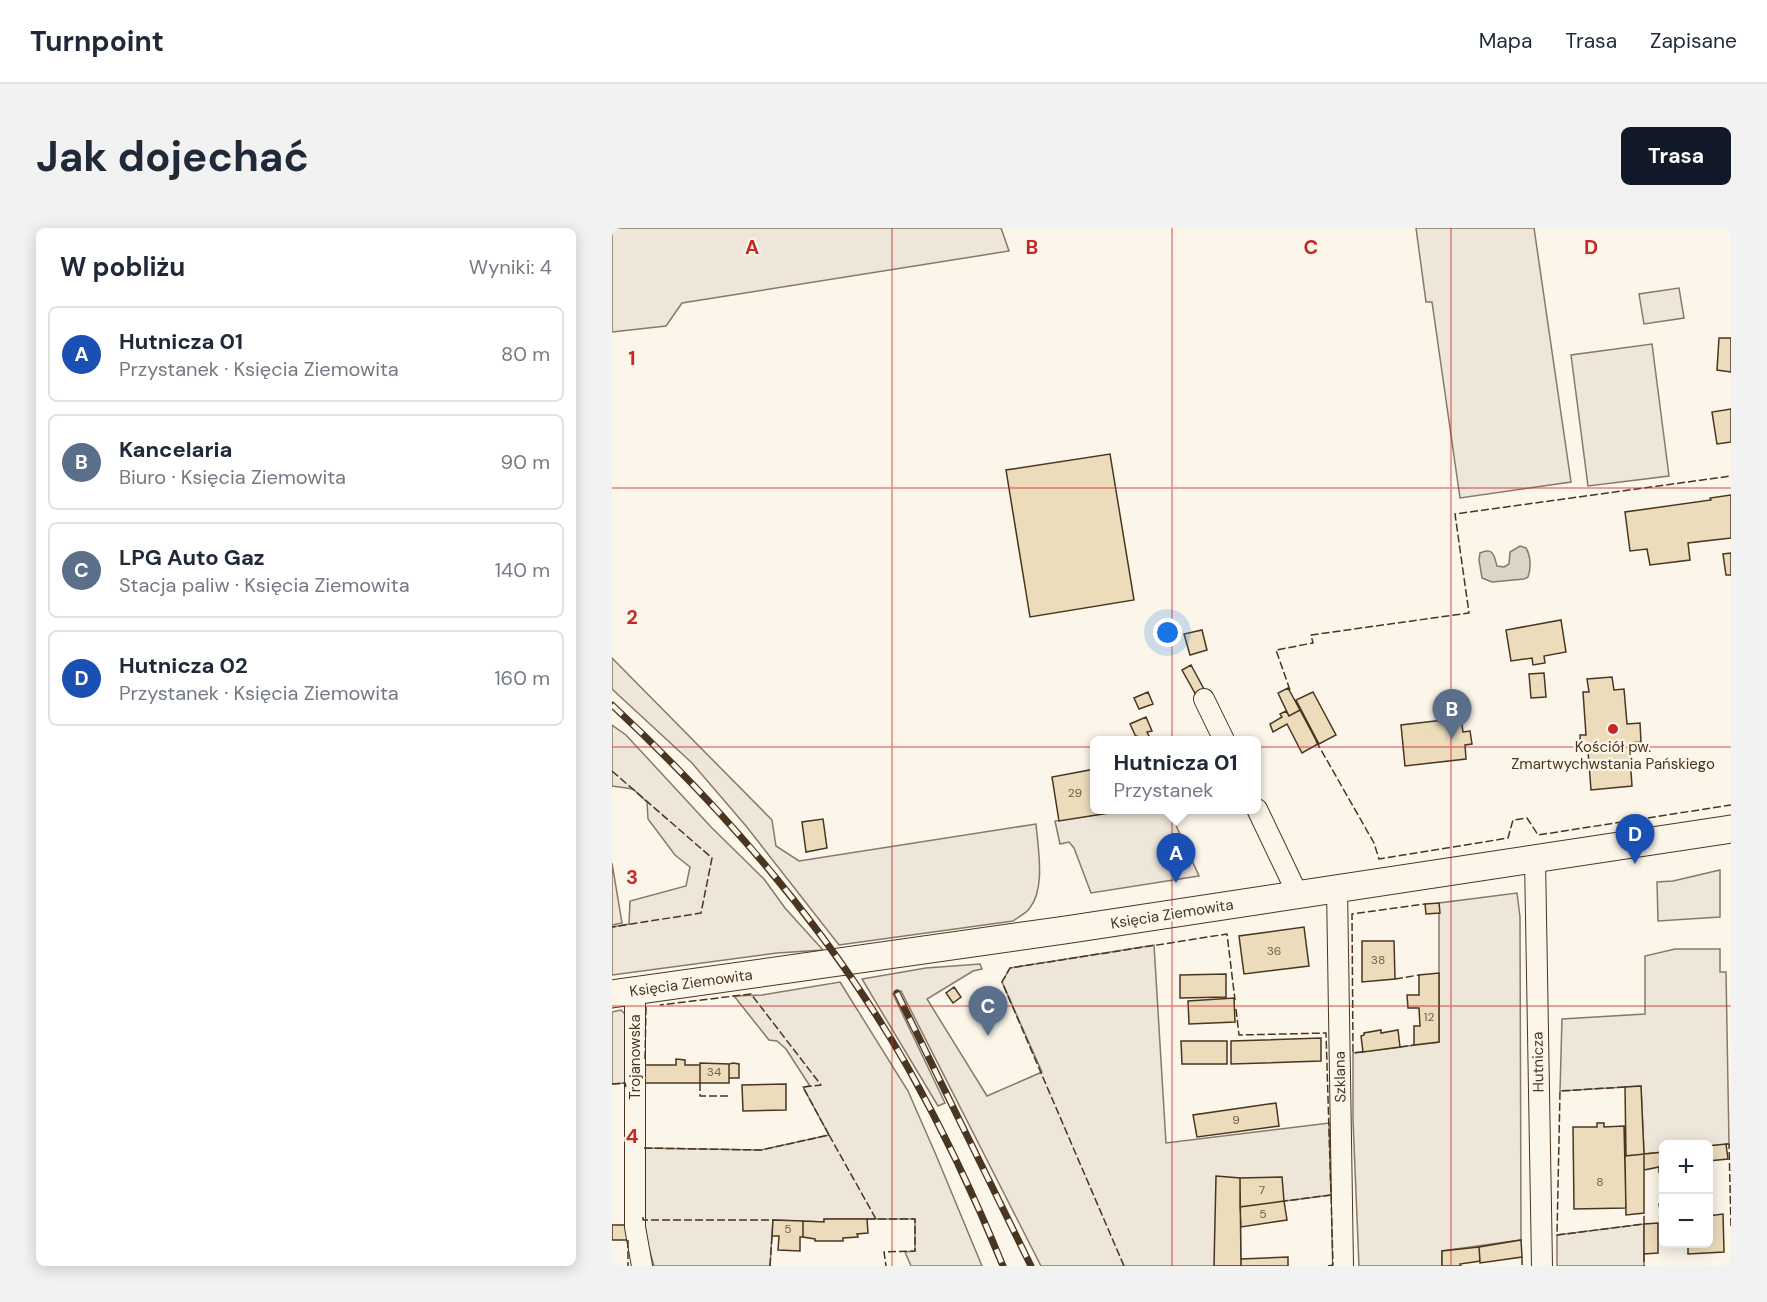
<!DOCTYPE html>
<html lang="pl">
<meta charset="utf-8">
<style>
body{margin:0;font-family:"DM Sans",sans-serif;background:#f2f2f3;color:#1f2937}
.controls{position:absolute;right:18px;bottom:18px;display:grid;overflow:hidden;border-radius:9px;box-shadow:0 3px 15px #0003}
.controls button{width:54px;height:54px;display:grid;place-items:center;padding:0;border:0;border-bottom:2px solid #e0e1e3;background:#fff;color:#1f2937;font:30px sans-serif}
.you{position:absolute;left:556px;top:405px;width:21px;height:21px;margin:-15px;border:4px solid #fff;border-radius:50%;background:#1a73e8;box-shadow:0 0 0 9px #1a73e833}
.badge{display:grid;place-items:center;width:39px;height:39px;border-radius:50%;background:#111827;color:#fff;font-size:20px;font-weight:700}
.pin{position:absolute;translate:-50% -50px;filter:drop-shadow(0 2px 3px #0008)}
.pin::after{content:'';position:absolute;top:32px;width:21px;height:18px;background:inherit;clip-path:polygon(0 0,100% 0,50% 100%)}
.popup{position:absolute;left:478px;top:508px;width:171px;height:78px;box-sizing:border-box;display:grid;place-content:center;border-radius:9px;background:#fff;filter:drop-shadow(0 2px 4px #0005);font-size:20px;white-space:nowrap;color:#747a83}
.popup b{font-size:22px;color:#1f2937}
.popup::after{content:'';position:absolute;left:50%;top:100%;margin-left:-12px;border:12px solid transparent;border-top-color:#fff}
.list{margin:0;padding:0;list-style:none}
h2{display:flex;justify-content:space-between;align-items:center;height:78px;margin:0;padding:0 24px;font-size:26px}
h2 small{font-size:20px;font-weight:400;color:#747a83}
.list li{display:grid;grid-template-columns:39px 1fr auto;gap:18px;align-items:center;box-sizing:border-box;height:96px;margin:0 12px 12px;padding:0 12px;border:2px solid #e0e1e3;border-radius:9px}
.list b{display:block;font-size:22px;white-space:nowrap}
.list p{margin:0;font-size:20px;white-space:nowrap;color:#747a83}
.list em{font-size:20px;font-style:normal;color:#747a83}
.map{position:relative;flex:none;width:1119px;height:1038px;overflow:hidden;border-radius:9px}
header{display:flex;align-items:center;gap:36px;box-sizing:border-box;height:84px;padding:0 30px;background:#fff;border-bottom:2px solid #e0e1e3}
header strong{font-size:28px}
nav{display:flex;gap:33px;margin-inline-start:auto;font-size:21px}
.intro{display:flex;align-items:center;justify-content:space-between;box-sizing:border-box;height:144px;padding:0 36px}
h1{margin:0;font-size:42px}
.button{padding:15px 27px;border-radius:9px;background:#111827;color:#fff;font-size:21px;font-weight:700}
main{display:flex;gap:36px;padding:0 36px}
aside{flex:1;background:#fff;border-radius:9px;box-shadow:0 3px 15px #0003}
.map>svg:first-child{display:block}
.green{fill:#ede6d9;stroke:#887966;stroke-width:1.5}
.water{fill:#dcd4c6;stroke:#887966;stroke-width:1.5}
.building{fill:#ecdcbc;stroke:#4a3520;stroke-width:1.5}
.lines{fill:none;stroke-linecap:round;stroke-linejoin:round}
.street-casing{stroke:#4a3520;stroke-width:22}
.secondary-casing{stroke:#4a3520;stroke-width:29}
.street{stroke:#fbf6e9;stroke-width:20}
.secondary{stroke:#fbf6e9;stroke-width:27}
.rail-casing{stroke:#4a3520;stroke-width:7}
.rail{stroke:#fbf6e9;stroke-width:4.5;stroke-dasharray:14;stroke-linecap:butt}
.fence{stroke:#4a3520;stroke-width:1.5;stroke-dasharray:8 3;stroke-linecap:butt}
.grid{fill:none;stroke:#c62828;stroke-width:1.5;stroke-opacity:0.55}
.poi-dot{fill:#c62828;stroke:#fbf6e9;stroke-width:2}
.labels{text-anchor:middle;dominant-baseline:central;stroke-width:4.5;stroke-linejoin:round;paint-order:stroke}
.number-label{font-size:12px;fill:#725f47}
.poi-label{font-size:15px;fill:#4a3520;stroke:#fbf6e9}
.street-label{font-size:15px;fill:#4a3520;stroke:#fbf6e9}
.grid-label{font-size:20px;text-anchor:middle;font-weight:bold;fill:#c62828;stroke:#fbf6e9;stroke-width:4.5;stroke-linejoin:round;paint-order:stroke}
</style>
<header>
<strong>Turnpoint</strong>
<nav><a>Mapa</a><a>Trasa</a><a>Zapisane</a></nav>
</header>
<div class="intro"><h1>Jak dojechać</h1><a class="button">Trasa</a></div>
<main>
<aside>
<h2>W pobliżu<small>Wyniki: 4</small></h2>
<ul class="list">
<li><span class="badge" style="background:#1a4fb4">A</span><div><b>Hutnicza 01</b><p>Przystanek · Księcia Ziemowita</p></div><em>80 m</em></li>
<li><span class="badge" style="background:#5c6f8a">B</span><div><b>Kancelaria</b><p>Biuro · Księcia Ziemowita</p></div><em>90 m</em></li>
<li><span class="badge" style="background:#5c6f8a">C</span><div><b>LPG Auto Gaz</b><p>Stacja paliw · Księcia Ziemowita</p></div><em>140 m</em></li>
<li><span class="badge" style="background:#1a4fb4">D</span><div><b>Hutnicza 02</b><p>Przystanek · Księcia Ziemowita</p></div><em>160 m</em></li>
</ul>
</aside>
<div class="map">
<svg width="1119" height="1038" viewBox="0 0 1119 1038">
<rect width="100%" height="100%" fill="#fbf6e9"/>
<path class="green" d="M0,0h389l8,23 -327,52 -16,23 -54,6z
M804,0h118l37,254 -111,16 -28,-196h-6z
M1067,60l5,30 -40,6 -5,-30z
M1040,116l17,132 -81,10 -17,-131z
M0,430l160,162 4,26 23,15 237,-37c2,25 10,65 -7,85 -4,5 -11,8 -16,12l-174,24 -93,-119 -54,-63 -80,-74z
M0,497l14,10 86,93 52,51 21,29 38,42 -46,3 -165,22v-48l17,-3 1,-23 56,-15 4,-19 -15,-12 -27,-36 -1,-17 -14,-13 -21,-3z
M516,582h41l30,66 -108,17 -17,-45 -5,-6 -9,2 -5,-23z
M0,635l10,60 -10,2z
M1108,642v47l-62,4 -1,-39 16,-1z
M905,665l3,24 1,323 -79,11v15h-83l-6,-146v-67l86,-11v-139z
M542,717l12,198 163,-20 2,72 -91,12 1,59h-200l-140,-275 -8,3 52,109 -7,3 -76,-127 64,-11 54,-4 2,5 -9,2 -46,28 60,97 55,-24 -40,-90 8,-14z
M1063,721h45v23h6l3,172 -20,2 -1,-2h-44l-1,8 -19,2 -3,-68 -81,5 2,-72 83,-5v-58z
M228,754l68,109 28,64 46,111h-71l-6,-14 10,-1v-32h-91v3l-51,-2 -3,46h-116l-7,-24 -4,-22 1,-72 117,2 68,-15 -26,-48 7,-1 -24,-37 -9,-8 -8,-1 -35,-44 28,-1z
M9,782l5,5 -1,68 -13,1v-72z
M1032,996v42h-87v-31z"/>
<path class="water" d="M908,318l6,2c5,8 5,21 2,29l-4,2 -32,3 -10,-4 -3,-18 1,-7c14,-6 14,3 17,13l7,1 5,-3 1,-12z"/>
<path class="building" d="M1107,110h12v34l-14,-2z
M1119,181v33l-14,2 -5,-32z
M498,226l24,146 -104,17 -24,-147z
M1119,267v43l-43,5 2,17 -40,5 -3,-16 -17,2 -5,-39 86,-12 -1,-2z
M1119,325v22h-5l-3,-21z
M949,392l5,32 -22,4 1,7 -12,2 -1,-7 -21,3 -5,-31z
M590,402l5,20 -17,5 -6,-21z
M579,437l14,26 -9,4 -14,-25z
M932,445l2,24 -15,1 -2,-24z
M1000,449l2,13 10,-1 3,35 13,-1 1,19 -12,1 3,43 -41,4 -3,-39h-7l-1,-16h6l-3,-43h6l-2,-13z
M676,460l12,22 -11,6 -11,-23z
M536,464l5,12 -14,5 -5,-11z
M701,464l23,43 -17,9 -23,-44z
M688,482l18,34 -16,9 -15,-29 -14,8 -3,-8 12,-7 -2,-3 6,-3 3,5z
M534,489l6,14 -5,1 4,8h-12l-2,-4 -1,1 -6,-13z
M849,490l2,14 7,-1 2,13 -7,1 1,14 -61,7 -4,-41z
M483,541v41h33l-69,11 -7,-44z
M211,591l4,29 -21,4 -4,-30z
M827,675l1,10 -14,1 -1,-10z
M692,699l5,39 -65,8 -5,-38z
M750,713h32l1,38 -33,3z
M827,745v69l-25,3v-19h6l-1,-18h-11l-1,-13h12v-20z
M614,746v23l-46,1v-23z
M342,759l7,10 -8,6 -7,-10z
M622,770l1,24 -46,2 -1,-23z
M769,802v3l17,-3 2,17 -37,5 -2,-16 3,-1v-2z
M709,810v23l-90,3v-23z
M569,813h46v23h-45z
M64,831l9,1v5h15v18h-56l1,-18h31z
M88,835l29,1v19h-29z
M121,835l6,1v14h-10v-14z
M174,856v26l-43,1 -1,-26z
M1029,858l3,68 -18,2 -1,-69z
M664,875l3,23 -82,11 -4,-22z
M985,895h7v4l20,-1 2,82 -52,1 -1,-82h24z
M1114,916l2,15 -20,2v-15z
M1052,924v19l-5,1v-5l-15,3v-16z
M1032,926v59l-18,2 -1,-59z
M604,948l24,2 1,88h-27z
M670,949l2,24 -44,6v-29z
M672,973l3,19 -46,7 -1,-20z
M1052,975v19h-2l-3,-18z
M1111,986l1,38 -36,2v-10h20v-28z
M212,991h43l1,14 -11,1 1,3 -15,1v3h-28v-2l-12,-2v-16l21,1z
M161,992l30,1v16h-3v14l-22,-1 1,-14h-7z
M1046,995v30l-14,1v-30z
M0,997h16v15h-16z
M909,1012l1,17 -42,6 -1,-16z
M867,1019l1,14 -20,3 1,2h-19v-15z
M676,1029v9h-47v-7z"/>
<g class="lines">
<g class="street-casing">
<path id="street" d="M592,471l20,41
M645,581l41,86
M923,630l7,408
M725,660l6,378
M23,763v236l7,39"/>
</g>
<g class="secondary-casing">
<path id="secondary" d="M0,766l453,-64 666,-101"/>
</g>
<use href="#street" class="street"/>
<use href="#secondary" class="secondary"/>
<g class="rail-casing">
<path id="rail" d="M0,477c114,106 217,225 295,361 36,64 68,131 96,200
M285,765l134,273"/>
</g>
<use href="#rail" class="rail"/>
<path class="fence" d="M678,462l-14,-40 37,-7 -2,-8 158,-22 -14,-99 276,-38
M704,513l58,102 5,16 129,-21 5,-18 14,-2 11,17 193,-30
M0,543l100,87 -11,55 -89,14
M783,751l24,-4
M624,781l3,26 87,-2 5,162 -47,6
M788,819l14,-2
M751,824l-10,1 -1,-139 73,-10
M33,831l1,-52
M88,855v13h29
M0,856l13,-1 1,4
M1013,859l-65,4 -3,144 87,-11v-11
M217,907l47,84
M1114,916h3l2,83
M32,920l117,2 68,-15 -26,-48 18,-2 -70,-91 -91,11
M31,989v3h130
M255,991h48v32l-31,1 2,14
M16,1012v26
M1032,1026v12
M910,1029v9
M158,1038l2,-30
M512,1038l-122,-284 8,-14 217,-34 8,66
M716,1038l5,-1 -2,-70"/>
</g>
<path class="grid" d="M280,0v1038M560,0v1038M839,0v1038M0,260h1119M0,519h1119M0,778h1119"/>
<circle class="poi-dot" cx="1001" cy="501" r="6"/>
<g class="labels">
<g class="number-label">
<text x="463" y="565">29</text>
<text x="662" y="723">36</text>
<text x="766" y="732">38</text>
<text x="817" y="789">12</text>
<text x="102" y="844">34</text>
<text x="624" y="892">9</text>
<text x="988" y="954">8</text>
<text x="650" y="962">7</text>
<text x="651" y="986">5</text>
<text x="176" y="1001">5</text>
</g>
<g class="poi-label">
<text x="1001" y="519">Kościół pw.<tspan x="1001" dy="17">Zmartwychwstania Pańskiego</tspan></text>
</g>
<g class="street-label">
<text transform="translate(560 686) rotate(-9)">Księcia Ziemowita</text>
<text transform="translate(79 755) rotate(-8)">Księcia Ziemowita</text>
<text transform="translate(23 829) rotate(-90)">Trojanowska</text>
<text transform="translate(926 834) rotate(-91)">Hutnicza</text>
<text transform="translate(728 849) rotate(-91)">Szklana</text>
</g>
</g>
<g class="grid-label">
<text x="140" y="26">A</text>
<text x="420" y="26">B</text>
<text x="699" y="26">C</text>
<text x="979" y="26">D</text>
<text x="20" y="137">1</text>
<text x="20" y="396">2</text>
<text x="20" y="656">3</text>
<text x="20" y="915">4</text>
</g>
</svg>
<div class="controls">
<button>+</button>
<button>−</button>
</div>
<div class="you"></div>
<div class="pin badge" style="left:564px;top:655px;background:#1a4fb4">A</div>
<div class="popup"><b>Hutnicza 01</b>Przystanek</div>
<div class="pin badge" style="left:840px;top:511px;background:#5c6f8a">B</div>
<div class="pin badge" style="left:376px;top:808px;background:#5c6f8a">C</div>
<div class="pin badge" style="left:1023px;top:636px;background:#1a4fb4">D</div>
</div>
</main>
